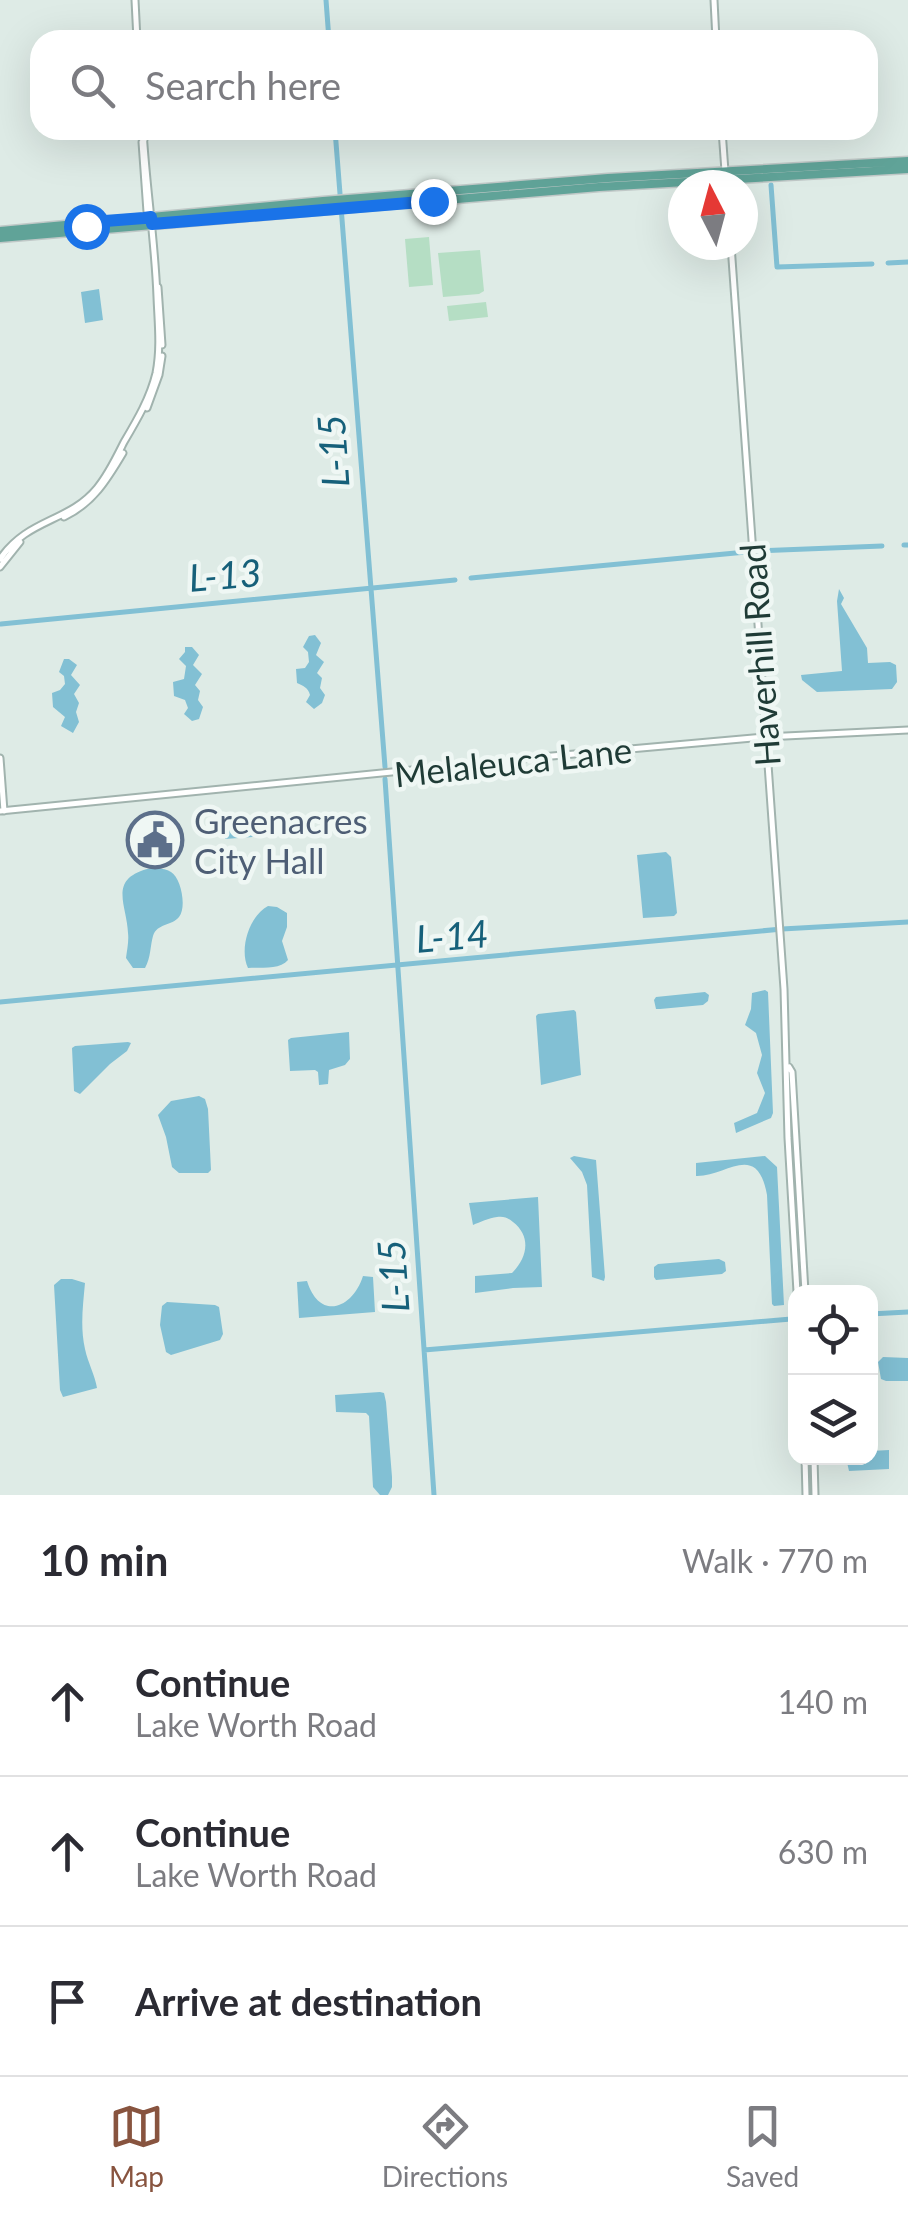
<!DOCTYPE html>
<meta charset="utf-8">
<style>
body{margin:0;font-family:Lato,sans-serif;background:#f7f7f7;color:#2b2b33}
.controls{position:absolute;right:30px;bottom:30px;display:grid;overflow:hidden;border-radius:20px;box-shadow:0 10px 40px #0002}
.controls button{width:90px;height:90px;display:grid;place-items:center;padding:0;border:0;border-bottom:2px solid #e1e1e2;background:#fff;color:#2b2b33;font:50px sans-serif}
.compass{position:absolute;left:668px;top:170px;width:90px;height:90px;border-radius:50%;background:#fff;box-shadow:0 10px 40px #0002;rotate:354deg}
.stop{position:absolute;width:30px;height:30px;margin:-22px;border:8px solid #1a73e8;border-radius:50%;background:#fff}
.stop.end{background:#1a73e8;border-color:#fff;box-shadow:0 2px 10px #0008}
.list{margin:0;padding:0;list-style:none}
h2{display:flex;justify-content:space-between;align-items:center;height:130px;margin:0;padding:0 40px;font-size:42px}
h2 small{font-size:32px;font-weight:400;color:#7c7c81}
.list li{display:grid;grid-template-columns:65px 1fr auto;gap:30px;align-items:center;box-sizing:border-box;height:150px;padding:0 40px;border-top:2px solid #e1e1e2}
.list b{display:block;font-size:38px;white-space:nowrap}
.list p{margin:0;font-size:32px;white-space:nowrap;color:#7c7c81}
.list em{font-size:32px;font-style:normal;color:#7c7c81}
.icon{flex:none;width:55px;height:55px;fill:none;stroke:currentColor;stroke-width:2;stroke-linecap:round;stroke-linejoin:round}
.map{position:relative;flex:none;width:908px;height:1495px;overflow:hidden}
.search{position:absolute;background:#fff;box-shadow:0 10px 40px #0002;left:30px;right:30px;top:30px;height:110px;display:flex;align-items:center;gap:25px;box-sizing:border-box;padding:0 35px;border-radius:30px;color:#7c7c81;font-size:38px}
.sheet{height:580px;background:#fff}
nav{display:flex;justify-content:space-around;align-items:center;box-sizing:border-box;height:140px;border-top:2px solid #e1e1e2;background:#fff;font-size:28px;color:#7c7c81}
nav a{display:grid;justify-items:center;gap:5px}
nav .on{color:#88543f}
.map>svg:first-child{display:block}
.green{fill:#b5dec4}
.water{fill:#82c0d4}
.lines{fill:none;stroke-linecap:round;stroke-linejoin:round}
.canal{stroke:#82c0d4;stroke-width:5}
.minor-casing{stroke:#a1b3ae;stroke-width:9}
.major-casing{stroke:#c0c8c7;stroke-width:11}
.minor{stroke:#fff;stroke-width:5}
.major{stroke:#60a398;stroke-width:8}
.route{stroke:#1a73e8;stroke-width:12}
.labels{text-anchor:middle;dominant-baseline:central;stroke-width:9;stroke-linejoin:round;paint-order:stroke}
.street-label{font-size:35px;fill:#1f3b36;stroke:#eff7f4}
.service-label{font-size:35px;fill:#4e5e75;stroke:#eff7f4;text-anchor:start}
.water-label{font-size:38px;font-style:italic;fill:#16607a;stroke:#eff7f4}
</style>
<div class="map">
<svg width="908" height="1495" viewBox="0 0 908 1495">
<rect width="100%" height="100%" fill="#deebe6"/>
<path class="green" d="M429,237l4,48 -24,2 -4,-48z
M480,250l4,41 -5,3 -36,3 -5,-44z
M486,302l2,15 -39,4 -2,-15z"/>
<path class="water" d="M99,289l4,31 -18,3 -4,-31z
M839,589l5,9 -3,6 26,44 1,15 22,-1 6,3 1,17 -5,7 -75,3 -15,-12 -1,-5 41,-4 -5,-70z
M315,635l6,8 -5,12 8,7 -7,11 5,5 -2,10 5,7 -3,8 -8,6 -8,-7 4,-7c-2,-8 -7,-9 -13,-12l-1,-14 9,-1 4,-6 -1,-10 -5,-5 6,-11z
M185,647h7l7,8 -6,10 9,9 -7,11 5,6 -2,9 5,7 -4,12 -7,2 -8,-7 4,-6 -3,-8 -11,-4 -1,-14 11,-3 2,-13 -7,-7 6,-7z
M64,659h5l8,6 -6,10 9,10 -6,9 5,9 -3,9 3,10 -6,11 -12,-7 4,-9 -12,-10 -1,-14 8,-3 5,-6 -1,-8 -5,-4z
M263,820l2,4v12l-40,3v-16z
M666,852l5,5 6,56 -3,3 -31,2 -6,-63z
M147,869c8,0 16,-2 24,3 10,6 16,35 8,45 -7,9 -22,6 -26,19 -3,11 -2,21 -8,32h-12l-7,-10c1,-8 3,-17 2,-25 -1,-28 -20,-53 19,-64z
M268,906l9,1 10,6v14l-5,14 6,19c-8,10 -27,7 -40,8 -9,-19 1,-52 20,-62z
M765,990l3,2 5,121 -2,5 -35,15 -2,-10 23,-10 8,-20 -8,-20 5,-18 -6,-22 -11,-8 6,-16 1,-16z
M705,992l4,3 -1,6 -5,4 -43,4h-4l-2,-9 2,-3z
M574,1010l2,2 5,63 -40,10 -5,-69 2,-2z
M349,1032l1,27 -5,6 -16,5 -1,14 -9,1 -1,-13 -3,-2 -25,1 -2,-31 3,-2z
M128,1042l3,1 -4,8 -17,13 -30,30 -6,-3 -2,-43 3,-2z
M199,1096l6,3 3,10 3,61 -3,3h-29l-7,-6 -6,-30 -8,-22 13,-14z
M574,1156l22,4 9,117 -1,4 -12,-4 -5,-92 -5,-13 -12,-14z
M765,1156l12,11 7,138 -10,1 -2,-2 -5,-109c-10,-55 -41,-18 -71,-19v-13z
M538,1197l4,90 -29,1 -38,5v-17l37,-3c15,-15 20,-36 1,-51 -5,-4 -9,-6 -16,-5 -8,1 -17,5 -24,8l-4,-22z
M719,1259l6,3 1,9 -4,3 -66,6 -2,-3v-10l4,-3z
M363,1276l10,1 2,35 -76,6 -2,-36 10,-1c13,41 46,27 56,-5z
M61,1279h11l13,4c-2,22 -5,44 0,66 3,14 10,26 12,39l-34,9 -3,-7 -6,-105z
M167,1302l48,3 4,2 4,27 -3,6 -49,15 -5,-3 -6,-27 2,-19z
M883,1357l25,1v23h-22l-5,-2 -3,-17z
M380,1392l4,1 2,9 6,75v10l-4,8h-8l-7,-8 -4,-71 -3,-3 -30,-1 -1,-17z
M889,1450v19l-40,2 -3,-13h24l1,-7z"/>
<g class="lines">
<path class="canal" d="M326,0l3,40
M335,130l50,637
M771,185l6,82 95,-3
M888,263l20,-1
M904,545h4
M758,551l124,-5
M471,578l275,-26
M1,624l454,-44
M385,779l49,716
M0,1002l782,-73 126,-7
M870,1314l38,-2
M424,1350l367,-31"/>
<g class="minor-casing">
<path id="minor" d="M135,0l2,40
M714,0l2,40
M722,130l4,55
M144,140l-2,2 5,70 2,3
M731,245l53,744 4,149 9,154
M158,287l4,58
M147,408l12,-33 3,-19
M64,517c29,-14 43,-37 59,-64
M0,559c28,-41 68,-36 97,-71 11,-13 19,-30 27,-46 13,-22 26,-44 32,-69 5,-26 2,-50 1,-76 -2,-56 -11,-112 -14,-167
M0,567l20,-25
M0,758l4,53
M0,811l552,-55 213,-19 143,-7
M789,1067l3,5 13,220
M805,1458l1,37
M814,1458l1,37"/>
</g>
<g class="major-casing">
<path id="major" d="M0,231l323,-30 285,-23 300,-17
M0,238l599,-51 309,-18"/>
</g>
<use href="#minor" class="minor"/>
<use href="#major" class="major"/>
</g>
<g class="lines">
<path class="route" d="M86,226l6,-4 52,-4 7,-1 1,7 281,-23"/>
</g>
<defs>
<g id="civic-ring" transform="scale(2.875)"><circle r="9.5" fill="#eff7f4" stroke="#5c6f8a" stroke-width="1.5"/><path d="M-.6-6.5H3V-4.5H.6V-3L4-1V1h2V6H-6V1h2V-1L-.6-3ZM-1.2 2.5V6h2.4V2.5Z" fill="#5c6f8a"/></g>
</defs>
<g fill-rule="evenodd">
<use href="#civic-ring" x="155" y="840"/>
</g>
<g class="labels">
<g class="street-label">
<text transform="translate(759 655) rotate(-94)">Haverhill Road</text>
<text transform="translate(513 761) rotate(-6)">Melaleuca Lane</text>
</g>
<g class="service-label">
<text x="194" y="820">Greenacres<tspan x="194" dy="40">City Hall</tspan></text>
</g>
<g class="water-label">
<text transform="translate(332 451) rotate(-94)">L-15</text>
<text transform="translate(225 574) rotate(-5)">L-13</text>
<text transform="translate(452 935) rotate(-5)">L-14</text>
<text transform="translate(392 1276) rotate(-94)">L-15</text>
</g>
</g>
</svg>
<div class="controls">
<button><svg class="icon" aria-label="locate" viewBox="0 0 24 24"><circle cx="12" cy="12" r="6"/><path d="M12 2v4M12 18v4M2 12h4M18 12h4"/></svg></button>
<button><svg class="icon" aria-label="layers" viewBox="0 0 24 24"><path d="M12 4l9 5-9 5-9-5zM3 14l9 5 9-5"/></svg></button>
</div>
<svg class="compass" viewBox="-18 -18 36 36"><path d="M0-13l5 13h-10z" fill="#e53935"/><path d="M0 13l5-13h-10z" fill="#7c7c81"/></svg>
<div class="stop" style="left:86px;top:226px"></div>
<div class="stop end" style="left:433px;top:201px"></div>
<div class="search"><svg class="icon" aria-label="search" viewBox="0 0 24 24"><circle cx="10" cy="10" r="6"/><path d="M15 15l6 6"/></svg>Search here</div>
</div>
<section class="sheet">
<h2>10 min<small>Walk · 770 m</small></h2>
<ul class="list">
<li><svg class="icon" aria-label="ahead" viewBox="0 0 24 24"><path d="M12 20V5M6 11l6-6 6 6"/></svg><div><b>Continue</b><p>Lake Worth Road</p></div><em>140 m</em></li>
<li><svg class="icon" aria-label="ahead" viewBox="0 0 24 24"><path d="M12 20V5M6 11l6-6 6 6"/></svg><div><b>Continue</b><p>Lake Worth Road</p></div><em>630 m</em></li>
<li><svg class="icon" aria-label="arrive" viewBox="0 0 24 24"><path d="M6 21V4h12l-3 4 3 4H6"/></svg><div><b>Arrive at destination</b></div></li>
</ul>
</section>
<nav>
<a class="on"><svg class="icon" aria-label="map" viewBox="0 0 24 24"><path d="M3 6l6-2 6 2 6-2v14l-6 2-6-2-6 2zM9 4v14M15 6v14"/></svg>Map</a>
<a><svg class="icon" aria-label="directions" viewBox="0 0 24 24"><path d="M12 3l9 9-9 9-9-9zM9 14v-3h6M13 9l2 2-2 2"/></svg>Directions</a>
<a><svg class="icon" aria-label="saved" viewBox="0 0 24 24"><path d="M7 4h10v16l-5-4-5 4z"/></svg>Saved</a>
</nav>
